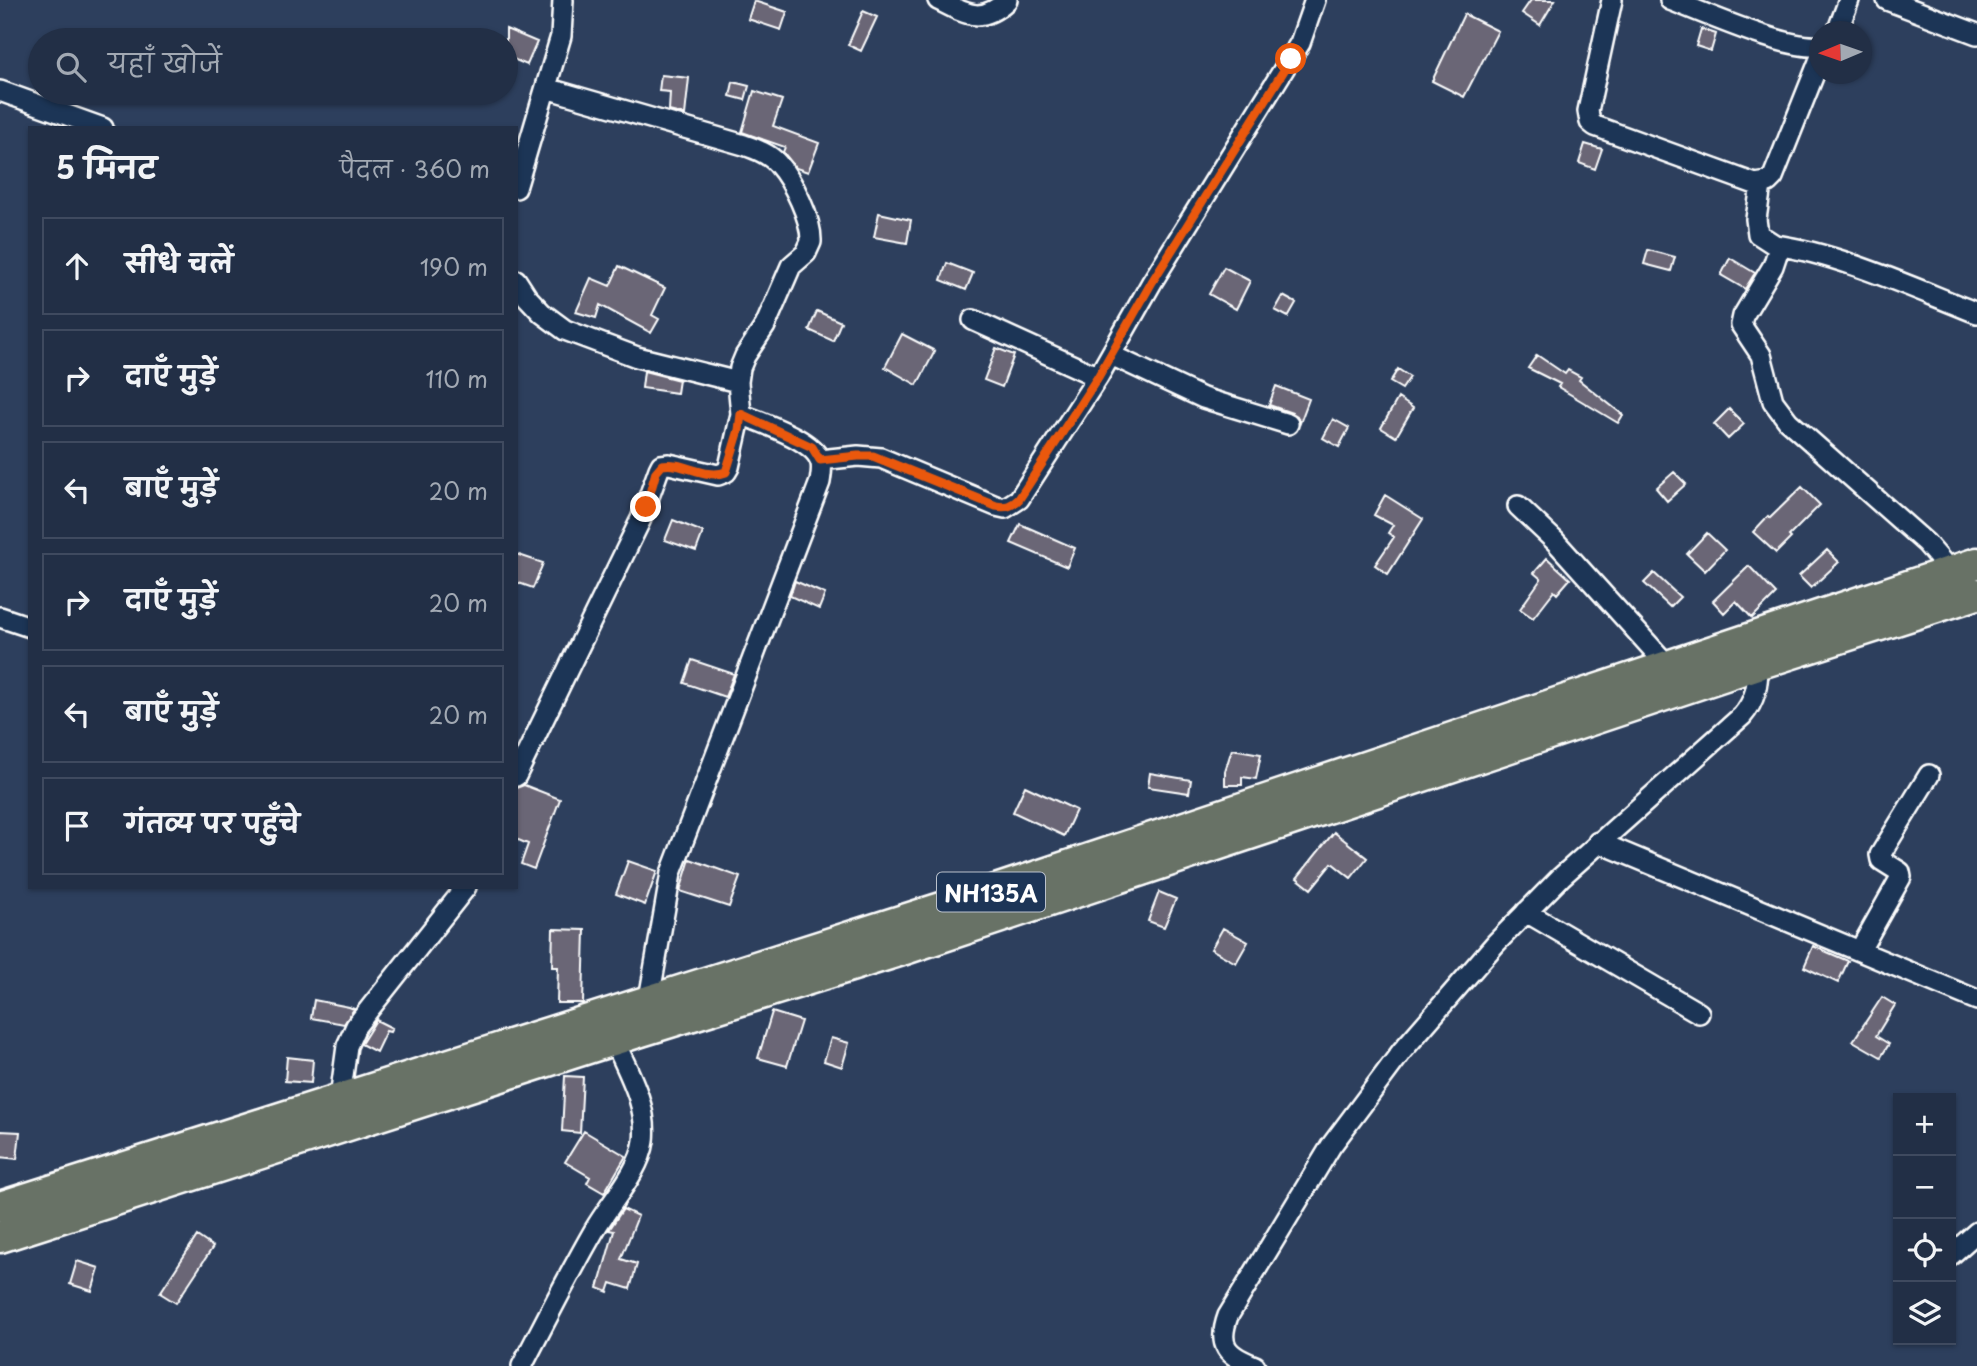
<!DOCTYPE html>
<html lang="hi">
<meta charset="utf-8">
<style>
body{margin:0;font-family:"Playpen Sans","Playpen Sans Deva",sans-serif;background:#2a374d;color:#f1f3f6}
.controls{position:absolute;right:21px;bottom:21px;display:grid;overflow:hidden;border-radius:0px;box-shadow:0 2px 5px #0004}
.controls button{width:63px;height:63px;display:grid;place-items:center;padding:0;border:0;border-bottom:2px solid #3f4a5f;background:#222f46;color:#f1f3f6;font:35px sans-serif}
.compass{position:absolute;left:1809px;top:21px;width:63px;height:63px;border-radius:50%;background:#222f46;box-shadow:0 2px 5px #0004;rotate:268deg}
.stop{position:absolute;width:21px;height:21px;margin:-16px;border:5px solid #ea580c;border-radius:50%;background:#fff}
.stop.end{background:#ea580c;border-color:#fff;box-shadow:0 2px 7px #0008}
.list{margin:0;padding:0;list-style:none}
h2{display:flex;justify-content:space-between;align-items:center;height:91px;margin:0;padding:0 28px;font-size:30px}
h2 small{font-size:23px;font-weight:400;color:#a2a9b3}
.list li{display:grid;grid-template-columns:46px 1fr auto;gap:21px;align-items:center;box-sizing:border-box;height:98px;margin:0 14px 14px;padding:0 14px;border:2px solid #3f4a5f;border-radius:0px}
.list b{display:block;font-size:26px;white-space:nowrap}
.list em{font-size:23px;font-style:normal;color:#a2a9b3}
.icon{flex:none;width:38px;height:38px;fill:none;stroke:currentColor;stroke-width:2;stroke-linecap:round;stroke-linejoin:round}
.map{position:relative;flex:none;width:1977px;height:1366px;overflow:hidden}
.search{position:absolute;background:#222f46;box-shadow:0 2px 5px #0004;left:28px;top:28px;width:490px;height:77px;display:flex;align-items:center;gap:18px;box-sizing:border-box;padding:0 24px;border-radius:38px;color:#a2a9b3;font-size:26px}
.panel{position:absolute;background:#222f46;box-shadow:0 2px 5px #0004;left:28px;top:126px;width:490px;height:763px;border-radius:0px}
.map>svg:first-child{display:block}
.building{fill:#6b6676;stroke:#fff;stroke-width:2}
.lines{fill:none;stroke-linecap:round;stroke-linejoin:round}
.minor-casing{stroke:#fff;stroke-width:24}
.highway-casing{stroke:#fff;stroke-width:35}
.minor{stroke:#1d3557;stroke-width:19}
.highway{stroke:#687266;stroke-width:30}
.route{stroke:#ea580c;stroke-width:9}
.labels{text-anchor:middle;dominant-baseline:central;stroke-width:5;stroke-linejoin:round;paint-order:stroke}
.shield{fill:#1d3557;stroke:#bbc2cd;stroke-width:2}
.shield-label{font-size:23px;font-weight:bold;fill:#fff}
</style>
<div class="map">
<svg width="1977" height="1366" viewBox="0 0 1977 1366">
<rect width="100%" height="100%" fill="#2d3f5d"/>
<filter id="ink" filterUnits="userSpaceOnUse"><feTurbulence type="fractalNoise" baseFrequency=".0143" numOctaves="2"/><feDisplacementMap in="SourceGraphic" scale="14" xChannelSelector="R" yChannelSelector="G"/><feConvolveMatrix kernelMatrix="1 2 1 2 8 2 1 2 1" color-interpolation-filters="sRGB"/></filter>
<g filter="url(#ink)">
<path class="building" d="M1531,0h24l-15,25 -18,-12z
M754,1l33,11 -6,18 -33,-11z
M863,11l14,6 -16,34 -13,-6z
M1464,14l34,17 -34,66 -32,-16z
M506,29l31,13 -10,23 -21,-9z
M1701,29l15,5 -5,17 -15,-5z
M661,75l28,3 -4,37 -16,-4 1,-19 -11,-1z
M733,82l16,4 -4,14 -15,-4z
M754,91l28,9 -9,26 46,17 -11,29 -12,-4 -13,-16 2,-5 -43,-15z
M1585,144l17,5 -7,20 -16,-6z
M879,213l32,7 -4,23 -33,-6z
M1648,250l27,7 -4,14 -27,-7z
M1730,258l25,15 -10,16 -24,-14z
M947,263l26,10 -7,17 -25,-10z
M619,266l46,22 -13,27 7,4 -8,14 -51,-28 -4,13 -20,-6 15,-34 19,8z
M1224,267l26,14 -14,28 -27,-15z
M1283,296l13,7 -8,14 -13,-7z
M817,311l24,11 -8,19 -24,-11z
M902,334l33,17 -18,34 -32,-18z
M996,348l18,7 -12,32 -18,-7z
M1537,355l28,19 3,-4 13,7 -2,3 44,35 -5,8 -60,-36 2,-3 -32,-16z
M1398,369l12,8 -8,12 -12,-7z
M644,371l35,9 -2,13 -35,-5z
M1276,386l33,13 -9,24 -3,-7 -5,-3 -23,-8z
M1398,398l15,10 -17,29 -15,-9z
M1729,409l15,15 -16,15 -14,-15z
M1333,419l16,9 -10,19 -16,-9z
M1674,472l12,12 -19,17 -11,-13z
M1802,487l18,18 -31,31 2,2 -15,15 -23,-21 15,-16 2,2z
M1385,495l38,24 -35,55 -13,-9 19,-28 -6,-4 5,-8 -19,-10z
M673,520l30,12 -7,19 -31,-11z
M1020,524l55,24 -8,19 -56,-24z
M1707,533l18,17 -20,21 -18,-17z
M1827,550l12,12 -28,26 -12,-12z
M516,554l27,9 -10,25 -17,-6z
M1547,558l23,21 -13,15 -3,-3 -21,27 -13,-9 21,-30 -7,-6z
M1749,566l27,28 -24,24 -16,-17 -12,12 -11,-12z
M1654,573l26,24 -10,10 -26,-24z
M795,581l30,13 -6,15 -29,-13z
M692,660l42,14 -9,23 -41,-14z
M1232,749l29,5 -5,25 -14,-2v8h-17v-14z
M1150,773l41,7 -2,13 -41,-6z
M524,785l36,14 -26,70 -13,-5 7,-20 -12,-5v-51z
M1025,786l51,24 -12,26 -51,-24z
M1334,832l33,26 -16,20 -19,-15 -21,26 -14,-11z
M690,859l50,18 -11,30 -49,-16z
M628,861l29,10 -12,34 -29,-11z
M1159,892l17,7 -12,28 -16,-6z
M1223,928l25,14 -12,21 -25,-14z
M553,929l32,1 -2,73h-26l1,-36h-6z
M1813,946l35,15 -10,22 -34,-16z
M1882,997l13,8 -19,31 13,8 -8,13 -28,-16z
M314,1000l35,7 5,2 -10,15 -33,-6z
M772,1012l29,9 -14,45 -29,-8z
M376,1020l16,8 -2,4 -4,-1 -10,21 -15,-8z
M831,1038l18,5 -7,24 -18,-6z
M287,1057l26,3 -2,23 -26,-2z
M565,1076l18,1 -3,56 -18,-2z
M0,1131l20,1 -3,27 -17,-2z
M584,1131l42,25 -22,37 -17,-10 3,-6 -25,-15z
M623,1209l15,7 -17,43 16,5 -7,25 -19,-6 -3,9 -10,-4 16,-57 -5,-1z
M197,1236l16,11 -37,56 -16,-10z
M77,1261l22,7 -7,23 -22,-7z"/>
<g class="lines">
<g class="minor-casing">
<path id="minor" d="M938,0c28,14 43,25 69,0
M1612,0l-24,111 2,11 5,4 160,58 13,-2 5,-5 47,-118
M1670,0c35,13 116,50 150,46
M1887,0l90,34
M1837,32l12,-32
M0,91l103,37
M1761,185l-5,34 2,15 17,11 3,6 -5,15 -30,50 -2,9 20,30 12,46 15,20 138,122 25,29
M516,188l45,-152 2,-36
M1775,245c65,9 140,44 202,68
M516,280l11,17 15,16 23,17 72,27 101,25
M973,320l125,57 54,-95 148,-239 15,-43
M1111,355l92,43 85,26
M820,460l38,-4 23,2 115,48 9,2 14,-9 79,-122
M1518,506l37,35 113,125
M0,617l30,10
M516,776l125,-257 18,-50 2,-4 8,-1 49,11 8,-3 3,-5 12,-53 -3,-32 2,-14 5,-12 20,-30 26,-60 15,-13 5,-11c1,-22 -18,-61 -33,-78 -8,-10 -22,-15 -34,-19l-198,-57
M1598,842l379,158
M1526,912l173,101
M1860,950l41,-73 -1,-5 -19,-12 -1,-5 49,-80
M649,999l22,-126 149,-391c1,-7 3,-15 0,-22 -8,-21 -58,-37 -79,-46
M340,1098l7,-52 9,-20 110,-139
M1951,1255l26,-23
M522,1366c24,-46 47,-92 73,-137 15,-26 45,-58 49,-88 4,-36 -16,-69 -30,-101
M1255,1366c-28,-11 -38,-20 -27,-50l103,-170 71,-95 94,-108 65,-66 181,-161c14,-16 16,-32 16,-52"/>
</g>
<g class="highway-casing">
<path id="highway" d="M0,1207l951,-302 1026,-342
M0,1237l641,-206 258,-80 859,-287 219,-70"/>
</g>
<use href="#minor" class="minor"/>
<use href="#highway" class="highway"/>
</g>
</g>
<g class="lines" filter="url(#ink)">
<path class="route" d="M646,507l10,-35 6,-7c21,-4 43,15 64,7l13,-42 2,-16 71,33 8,13 38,-4h15l123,50c10,2 16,0 23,-7l79,-122 54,-95 139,-223"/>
</g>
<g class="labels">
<rect class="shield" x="937" y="872.5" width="108" height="39" rx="5"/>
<g class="shield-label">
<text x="991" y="892">NH135A</text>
</g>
</g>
</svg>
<div class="controls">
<button>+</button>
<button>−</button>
<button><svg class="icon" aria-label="locate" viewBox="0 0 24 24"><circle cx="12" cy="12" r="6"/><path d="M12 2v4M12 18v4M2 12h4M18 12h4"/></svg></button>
<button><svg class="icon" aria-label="layers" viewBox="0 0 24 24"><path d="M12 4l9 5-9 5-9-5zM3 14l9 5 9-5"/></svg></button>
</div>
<svg class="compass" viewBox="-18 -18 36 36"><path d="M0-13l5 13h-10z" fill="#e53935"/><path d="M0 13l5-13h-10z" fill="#a2a9b3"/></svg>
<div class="stop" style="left:1291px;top:59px"></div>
<div class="stop end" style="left:646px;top:507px"></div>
<div class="search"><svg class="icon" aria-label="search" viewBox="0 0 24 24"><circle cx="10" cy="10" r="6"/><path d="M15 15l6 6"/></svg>यहाँ खोजें</div>
<section class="panel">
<h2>5 मिनट<small>पैदल · 360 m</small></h2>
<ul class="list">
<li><svg class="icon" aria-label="ahead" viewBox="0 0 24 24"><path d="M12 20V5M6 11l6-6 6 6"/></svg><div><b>सीधे चलें</b></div><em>190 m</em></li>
<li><svg class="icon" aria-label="right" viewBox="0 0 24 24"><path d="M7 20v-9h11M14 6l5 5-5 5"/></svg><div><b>दाएँ मुड़ें</b></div><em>110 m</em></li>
<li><svg class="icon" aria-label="left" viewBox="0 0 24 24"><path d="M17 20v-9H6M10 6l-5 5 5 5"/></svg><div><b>बाएँ मुड़ें</b></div><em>20 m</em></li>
<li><svg class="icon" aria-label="right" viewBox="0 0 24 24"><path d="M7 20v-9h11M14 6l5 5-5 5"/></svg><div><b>दाएँ मुड़ें</b></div><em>20 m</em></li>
<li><svg class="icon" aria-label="left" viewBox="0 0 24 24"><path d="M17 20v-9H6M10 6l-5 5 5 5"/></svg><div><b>बाएँ मुड़ें</b></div><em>20 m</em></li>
<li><svg class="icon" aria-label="arrive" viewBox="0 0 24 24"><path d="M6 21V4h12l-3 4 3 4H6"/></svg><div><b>गंतव्य पर पहुँचे</b></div></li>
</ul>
</section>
</div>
